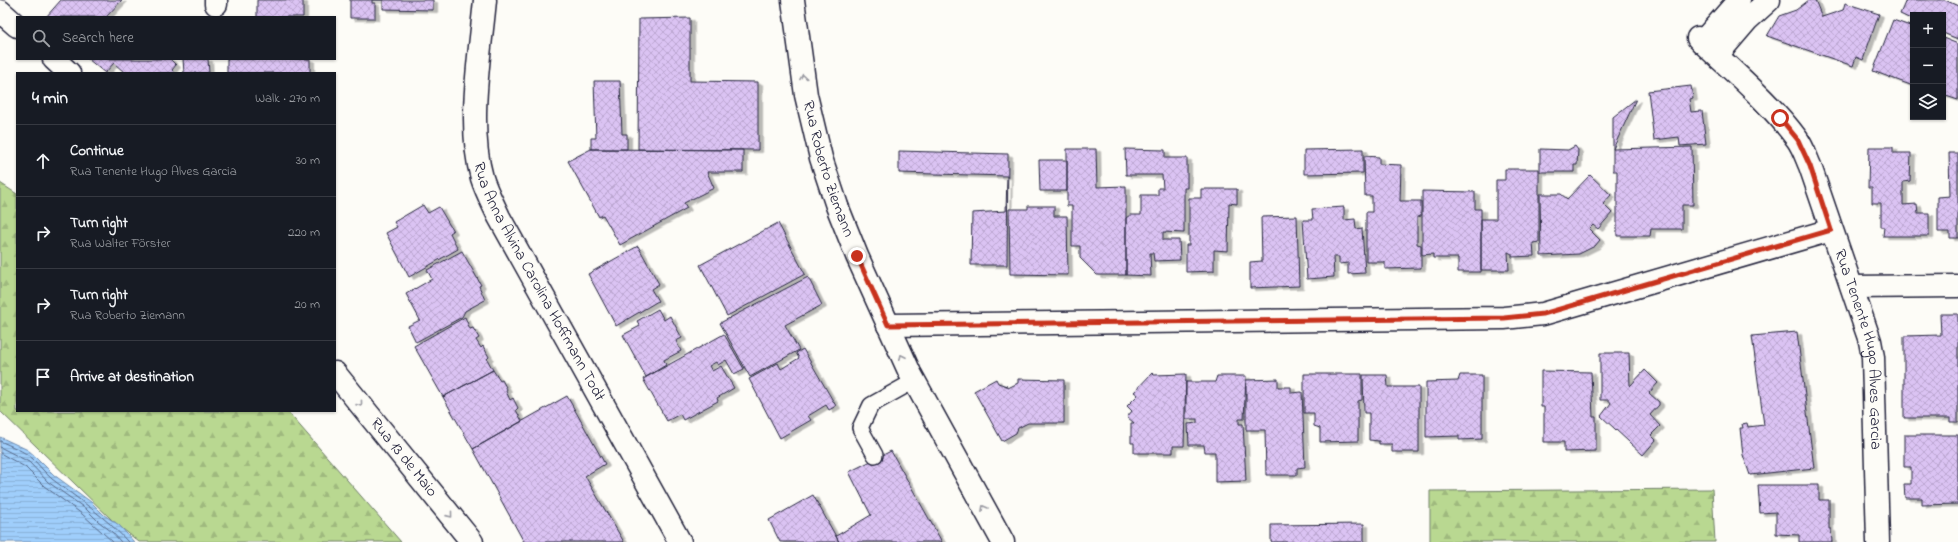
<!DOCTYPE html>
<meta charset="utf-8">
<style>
body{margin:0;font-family:"Indie Flower",sans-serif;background:#242831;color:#f1f3f6}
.controls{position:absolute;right:12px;top:12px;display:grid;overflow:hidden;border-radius:0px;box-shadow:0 1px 3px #0004}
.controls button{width:36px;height:36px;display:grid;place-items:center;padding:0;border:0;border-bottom:1px solid #363941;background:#171b24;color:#f1f3f6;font:20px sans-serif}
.stop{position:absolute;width:12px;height:12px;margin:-9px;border:3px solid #c8321e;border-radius:50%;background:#fff}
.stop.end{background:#c8321e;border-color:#fff;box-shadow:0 1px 4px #0008}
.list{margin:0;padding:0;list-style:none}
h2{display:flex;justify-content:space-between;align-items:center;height:52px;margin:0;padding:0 16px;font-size:17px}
h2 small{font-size:13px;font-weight:400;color:#9ea1a6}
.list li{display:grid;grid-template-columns:26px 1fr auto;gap:12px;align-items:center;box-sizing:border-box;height:72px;padding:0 16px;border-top:1px solid #363941}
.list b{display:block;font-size:15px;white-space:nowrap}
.list p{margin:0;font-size:13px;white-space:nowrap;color:#9ea1a6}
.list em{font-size:13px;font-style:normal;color:#9ea1a6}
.icon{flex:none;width:22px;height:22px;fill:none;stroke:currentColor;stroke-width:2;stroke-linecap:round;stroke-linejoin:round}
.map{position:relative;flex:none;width:1958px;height:542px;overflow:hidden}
.search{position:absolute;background:#171b24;box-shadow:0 1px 3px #0004;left:16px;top:16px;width:320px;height:44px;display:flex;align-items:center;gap:10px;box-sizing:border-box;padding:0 14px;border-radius:0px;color:#9ea1a6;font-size:15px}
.panel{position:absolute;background:#171b24;box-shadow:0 1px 3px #0004;left:16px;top:72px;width:320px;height:340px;border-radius:0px}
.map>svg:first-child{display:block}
.forest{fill:url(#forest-firs);stroke:#6e7d66}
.water{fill:url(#water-rules);stroke:#6d89ae}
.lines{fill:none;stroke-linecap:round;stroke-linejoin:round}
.shore{stroke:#546788;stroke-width:1}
.building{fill:url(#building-cross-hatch);stroke:#22223b;filter:url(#shadow)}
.lane-casing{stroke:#22223b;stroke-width:18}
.street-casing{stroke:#22223b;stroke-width:25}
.secondary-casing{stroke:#22223b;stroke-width:25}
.lane{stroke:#fdfcf7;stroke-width:15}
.street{stroke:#fdfcf7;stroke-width:22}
.secondary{stroke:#fdfcf7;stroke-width:22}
.oneway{stroke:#9a9aa2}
.route{stroke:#c8321e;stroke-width:5}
.labels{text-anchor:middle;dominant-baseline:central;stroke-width:3;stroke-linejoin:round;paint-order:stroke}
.street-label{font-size:16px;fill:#22223b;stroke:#fdfcf7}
</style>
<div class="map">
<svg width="1958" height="542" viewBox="0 0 1958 542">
<defs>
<pattern id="forest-firs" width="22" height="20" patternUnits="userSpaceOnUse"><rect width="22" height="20" fill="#b9d891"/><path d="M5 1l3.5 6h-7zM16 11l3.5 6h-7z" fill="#9fb97e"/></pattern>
<pattern id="water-rules" width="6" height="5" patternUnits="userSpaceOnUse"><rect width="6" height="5" fill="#9fcefb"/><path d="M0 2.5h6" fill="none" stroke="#89b1d8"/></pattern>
<pattern id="building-cross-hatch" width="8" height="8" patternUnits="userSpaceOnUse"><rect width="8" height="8" fill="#dbc3f3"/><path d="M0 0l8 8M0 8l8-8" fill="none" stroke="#bca7d1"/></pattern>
<filter id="shadow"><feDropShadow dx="4.5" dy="2.5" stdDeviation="0" flood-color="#0004"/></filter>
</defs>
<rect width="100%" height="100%" fill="#fdfcf7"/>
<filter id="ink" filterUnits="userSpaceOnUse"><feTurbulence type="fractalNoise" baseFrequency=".025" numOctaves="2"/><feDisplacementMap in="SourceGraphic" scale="8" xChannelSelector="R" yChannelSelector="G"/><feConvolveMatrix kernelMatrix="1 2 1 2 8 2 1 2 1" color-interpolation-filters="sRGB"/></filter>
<g filter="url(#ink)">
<path class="forest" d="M0,183l17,11v217h270l114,131h-262l-26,-21 -113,-110z
M1712,489l3,53h-285v-51z"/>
<path class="water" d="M0,437l28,13 7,6 19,19 37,27 13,13 15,10 15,17h-134z"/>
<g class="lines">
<path class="shore" d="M0,441c11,5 24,10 33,18 6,6 12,14 19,20 26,20 54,38 76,63
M0,447l29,15 19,20 38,27 12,12 14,11 9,10
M0,453l25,14 19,19 38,28 31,28"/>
</g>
<path class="building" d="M61,0h61l-16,17h-60z
M257,0h46v17h-46z
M350,0h83v10l-50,-1v-9h-11v3h3v15h-25z
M1809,0h6l7,17 21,-7 2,-7 34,11 -16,46 -7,-3 -3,9 -86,-30 12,-20 17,-6z
M1906,0h39l13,6v33l-15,-6v-18h-30v5l-13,-6z
M690,18v63l68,1v68l-120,-1 1,-130z
M1893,20l20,7v59l-40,-15z
M1943,38l15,6v56l-15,-5z
M88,59h82l6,6 -4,5 3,3h-50l-11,-10 -9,10z
M183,59h25l1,14h-25z
M227,59h83v14h-83z
M594,81h26l2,53h5v15h-36v-11h5z
M1691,86l2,12 -4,1 2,13 11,-1 4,33 -26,2 -1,-9 -25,3 -6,-49z
M1636,99l-23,50v-32z
M1575,146l3,4 -1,15h-3v7h-34v-23l28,1z
M1692,147l1,58h-11v24h-31l-1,7h-33v-65h-4v-22z
M1869,147h24v6h18l-1,28 -7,1v23l14,-1 1,9h11v23h-46l1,-9h-3v-24h-9v-15h-4z
M591,149l152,1v22h-36l7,16 -30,15 3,5 -67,37 -17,-30 -4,2 -31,-56z
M1067,149h29l1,38 29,-1v89h-29l-17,-17v-12h-8v-40h-5z
M1125,149l40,1v8h22v30h-3v45l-21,-1v8h16l1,20 -26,1 -1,-8h-3l1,23 -25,-1v-57l4,-3h11v-20h17v-7h5l-1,-13h-36z
M1363,149v24l-59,1v-24z
M899,151l109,3 -1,111h-36l1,-52 34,-2 1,-35 -108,-3z
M1949,153h9v85h-8v-6h-12v-35l12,-1z
M1364,156l15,1v7l22,1 -1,36h21v15l-4,1v27l4,1v23l-36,1v-7h-19v-50h6v-16h-7z
M1039,160h28v31h-27z
M1505,169h34v73l-6,1 1,13 -22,1v-3l-4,-2 1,18h-28v-51h15v-39h9z
M1590,175l21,20 -8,9 9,9 -14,16 -5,-4 -4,4 11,11 -5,6 -16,8 -38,2 -1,-62h21l6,5z
M1201,189h36v15l-8,-1 -1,48 -14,-1v21l-28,1v-27h3v-47h12z
M1422,191l53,1v17h6v63h-23v-14h-25v-4l-11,1z
M423,205l5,8 11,-6 14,24 -3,2 8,16 -49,28 -23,-44 11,-6 -3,-5z
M1028,206h26v10h13l1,59 -58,-1 -1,-65h19z
M1344,207v13l11,-1 1,10 6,-1 3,45 -17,1v-11l-9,1v-7h-6l1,20 -27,2 -4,-59h10l-1,-11z
M1297,216l2,70 -49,2v-26l12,-1 -1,-44z
M778,223l27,51 -78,42 -27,-51z
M638,246l21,38 -8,5 7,12 -42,25 -28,-52z
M462,251l19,34 -2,1 6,14 -20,11 -3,6 -46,25 -8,-16 12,-6 -14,-26 26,-15 -5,-9z
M808,277l14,28 -37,20 14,25 -49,27 -30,-54z
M658,309l6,11 6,-4 12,22 -6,3 5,10 -17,9 2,5 -20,12 -23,-42 17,-9 -3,-5z
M1940,314h18v108h-8v-4h-46v-82l37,-1z
M465,317l5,12 3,-1 6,10 -3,2 5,8 2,-2 6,11 -2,2 6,11 -50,27 -29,-51z
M1797,332l17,136 -64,7 -7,-20 -3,-27h3l-1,-4 5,-1 1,4 16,-2 -12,-89z
M724,334l20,35 -10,5 -8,-14 -8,5 -2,-3 -7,4 3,5 9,-5 13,22 -17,10 1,3 -35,19 -3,-6 -13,7 -24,-42z
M803,349l33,57 -7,4 -3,-5 -18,11 3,4 -31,18 -31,-59 29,-16 3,6 18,-11 -3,-5z
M1600,353h29l1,33 15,-16 13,13 -9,10 10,9v3l-9,10 10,11 -9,9 5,5 -13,15 -42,-39 10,-13 -2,-3h-9z
M493,370l7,11 2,-1 5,9 -1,2 4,9 3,-2 5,10 -2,2 6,11 -49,28 -30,-52z
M1541,371l50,1 2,45h3v34l-32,1v-10h-20v-35h-3z
M1152,373l2,2 32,-1 -2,72h-11v7h-39v-10h-3v-20h3l-7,-6 5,-6 -5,-5 11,-11 -4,-3z
M1304,374h58v26l-4,1v40l-38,1v-14l-6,-2v-13h-10z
M1363,375h24l1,12h31v65h-27v-8h-13v-3l-10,-1v-27h-5z
M1460,375h22v64l-23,1v-4l-33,1v-55l32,-1z
M1217,376h29l-2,43h-5v5h4l3,57 -31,1v-30h-10l-1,-7h-15l-1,-21 9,-1v-4h-11v-37h29z
M996,379l2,4 9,3 1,2 10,-5v-4l46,1v43h-36l-10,5 -2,5 -14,8 -28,-50z
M1278,379v8h13v6l11,-1 3,75 -8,1v7h-31l-1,-45h-19v-50z
M567,396l38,68 -20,12 39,66h-100l-51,-93z
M1904,435h54v69l-36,1v-7h-17l-1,-14h7v-17h-7z
M891,451l51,91h-103l-3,-6 35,-21 -22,-43z
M1758,485h61v15h10v29h2l1,13h-33v-7l-23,-1v-22l-16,1z
M813,495l26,47h-59l-11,-22z
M1364,524v18h-93v-17z"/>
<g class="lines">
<g class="lane-casing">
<path id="lane" d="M875,455l-15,-27 11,-23 43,-24"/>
</g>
<g class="street-casing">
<g id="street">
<path d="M216,0v4"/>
<path id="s1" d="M485,0c-5,55 -18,125 -3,178 4,13 11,26 17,39l181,325"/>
<path id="s2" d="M1698,38c34,33 71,63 99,101 6,8 9,18 13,27l60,175 3,16 5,185"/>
<path d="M1702,42l37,-42"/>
<path d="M1717,55l30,-35 22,-20"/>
<path d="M1852,287l106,-1"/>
<path d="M888,325l616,-7 39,-4 288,-84"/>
</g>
</g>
<g class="secondary-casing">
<g id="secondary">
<path id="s3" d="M793,0l13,95 15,63 16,48 20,50 53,117 93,169"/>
<path d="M0,11l17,15"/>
<path d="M54,59l15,14"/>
<path id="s4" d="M335,373l137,169"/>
</g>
</g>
<use href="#lane" class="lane"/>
<use href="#street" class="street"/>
<use href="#secondary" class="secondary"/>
</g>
<defs><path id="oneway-chevron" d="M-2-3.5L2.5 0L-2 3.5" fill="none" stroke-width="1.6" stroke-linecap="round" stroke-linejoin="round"/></defs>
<g class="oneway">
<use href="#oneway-chevron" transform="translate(803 77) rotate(-99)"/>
<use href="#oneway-chevron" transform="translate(902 357) rotate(-115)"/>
<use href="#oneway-chevron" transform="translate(360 404) rotate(51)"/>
<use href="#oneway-chevron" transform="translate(984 508) rotate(-119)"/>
<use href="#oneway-chevron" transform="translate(450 515) rotate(51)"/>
</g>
</g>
<g class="lines" filter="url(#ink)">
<path class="route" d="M857,256l31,69 616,-7 39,-4 288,-84 -21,-64 -12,-26 -18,-22"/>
</g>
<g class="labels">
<g class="street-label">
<text stroke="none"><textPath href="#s3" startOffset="173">Rua Roberto Ziemann</textPath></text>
<text stroke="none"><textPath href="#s1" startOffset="297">Rua Anna Alvina Carolina Hoffmann Todt</textPath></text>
<text stroke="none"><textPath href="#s2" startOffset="363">Rua Tenente Hugo Alves Garcia</textPath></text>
<text stroke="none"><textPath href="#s4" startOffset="109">Rua 13 de Maio</textPath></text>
</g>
</g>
</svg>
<div class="controls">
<button>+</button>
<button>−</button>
<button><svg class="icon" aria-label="layers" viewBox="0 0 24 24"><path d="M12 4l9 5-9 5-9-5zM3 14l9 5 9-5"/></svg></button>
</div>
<div class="stop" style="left:1780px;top:118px"></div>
<div class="stop end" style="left:857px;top:256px"></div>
<div class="search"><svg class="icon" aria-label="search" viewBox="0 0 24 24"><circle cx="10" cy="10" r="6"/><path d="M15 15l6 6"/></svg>Search here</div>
<section class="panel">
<h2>4 min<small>Walk · 270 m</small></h2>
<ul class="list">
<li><svg class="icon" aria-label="ahead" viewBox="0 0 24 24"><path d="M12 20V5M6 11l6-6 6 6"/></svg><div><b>Continue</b><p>Rua Tenente Hugo Alves Garcia</p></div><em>30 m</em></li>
<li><svg class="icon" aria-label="right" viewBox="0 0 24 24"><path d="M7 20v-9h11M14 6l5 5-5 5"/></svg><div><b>Turn right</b><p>Rua Walter Förster</p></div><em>220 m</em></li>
<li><svg class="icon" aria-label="right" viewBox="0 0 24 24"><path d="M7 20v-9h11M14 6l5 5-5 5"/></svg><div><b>Turn right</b><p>Rua Roberto Ziemann</p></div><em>20 m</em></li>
<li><svg class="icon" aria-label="arrive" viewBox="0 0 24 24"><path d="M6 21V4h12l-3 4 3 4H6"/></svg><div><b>Arrive at destination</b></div></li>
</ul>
</section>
</div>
